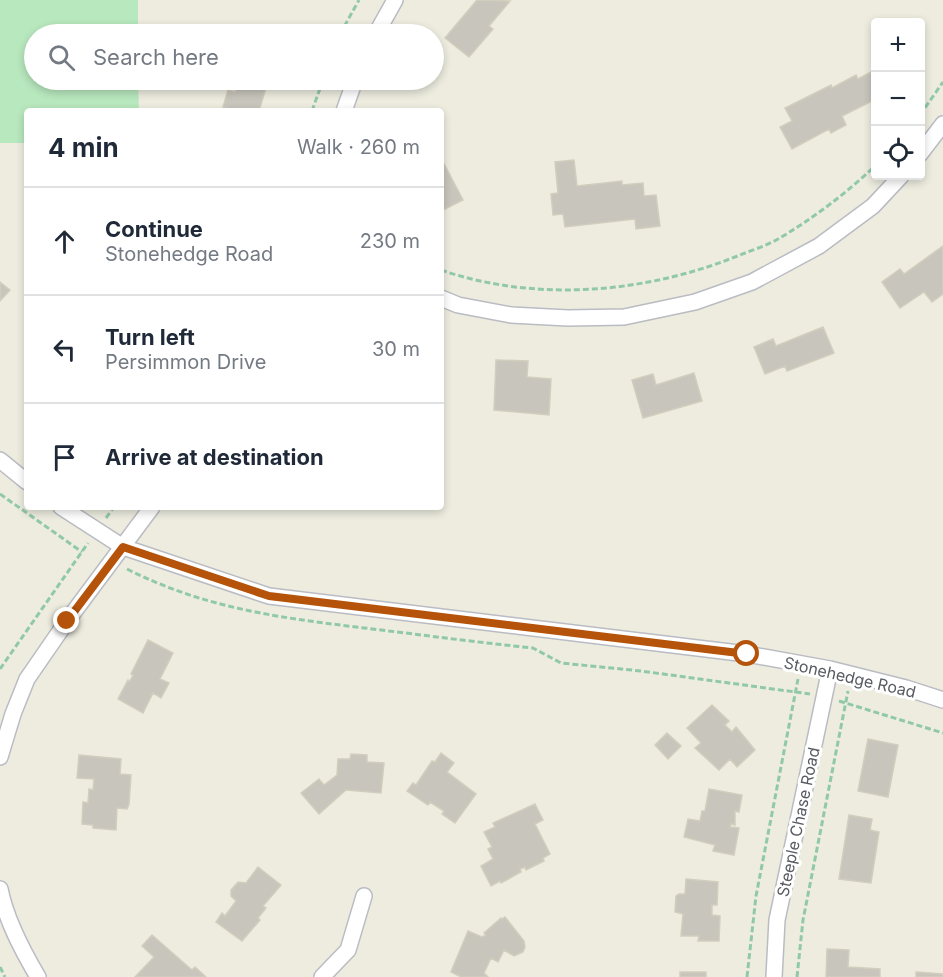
<!DOCTYPE html>
<meta charset="utf-8">
<style>
body{margin:0;font-family:Inter,sans-serif;background:#f2f2f3;color:#1f2937}
.controls{position:absolute;right:18px;top:18px;display:grid;overflow:hidden;border-radius:6px;box-shadow:0 3px 9px #0003}
.controls button{width:54px;height:54px;display:grid;place-items:center;padding:0;border:0;border-bottom:2px solid #e0e1e3;background:#fff;color:#1f2937;font:30px sans-serif}
.stop{position:absolute;width:18px;height:18px;margin:-14px;border:4px solid #b45309;border-radius:50%;background:#fff}
.stop.end{background:#b45309;border-color:#fff;box-shadow:0 2px 6px #0008}
.list{margin:0;padding:0;list-style:none}
h2{display:flex;justify-content:space-between;align-items:center;height:78px;margin:0;padding:0 24px;font-size:26px}
h2 small{font-size:20px;font-weight:400;color:#747a83}
.list li{display:grid;grid-template-columns:39px 1fr auto;gap:18px;align-items:center;box-sizing:border-box;height:108px;padding:0 24px;border-top:2px solid #e0e1e3}
.list b{display:block;font-size:22px;white-space:nowrap}
.list p{margin:0;font-size:20px;white-space:nowrap;color:#747a83}
.list em{font-size:20px;font-style:normal;color:#747a83}
.icon{flex:none;width:33px;height:33px;fill:none;stroke:currentColor;stroke-width:2;stroke-linecap:round;stroke-linejoin:round}
.map{position:relative;flex:none;width:943px;height:977px;overflow:hidden}
.search{position:absolute;background:#fff;box-shadow:0 3px 9px #0003;left:24px;top:24px;width:420px;height:66px;display:flex;align-items:center;gap:15px;box-sizing:border-box;padding:0 21px;border-radius:33px;color:#747a83;font-size:22px}
.panel{position:absolute;background:#fff;box-shadow:0 3px 9px #0003;left:24px;top:108px;width:420px;height:402px;border-radius:6px}
.map>svg:first-child{display:block}
.green{fill:#b8e8be}
.building{fill:#c8c5bc;stroke:#d2cebd;stroke-width:1.5}
.lines{fill:none;stroke-linecap:round;stroke-linejoin:round}
.minor-casing{stroke:#babcc3;stroke-width:18}
.path{stroke:#91c9a8;stroke-width:3;stroke-dasharray:6 3;stroke-linecap:butt}
.minor{stroke:#fff;stroke-width:15}
.route{stroke:#b45309;stroke-width:8}
.labels{text-anchor:middle;dominant-baseline:central;stroke-width:6;stroke-linejoin:round;paint-order:stroke}
.street-label{font-size:16px;fill:#585b62;stroke:#fff}
</style>
<div class="map">
<svg width="943" height="977" viewBox="0 0 943 977">
<rect width="100%" height="100%" fill="#edecdf"/>
<path class="green" d="M0,0h138v34h-104v46h104l1,31h-112v32h-27z"/>
<path class="building" d="M477,0l33,1 -21,25 4,3 -24,28 -24,-19z
M871,72l5,8v19l-34,17 4,9 -15,8 -2,-4 -37,20 -12,-22 12,-6 -7,-13 46,-23 1,3 24,-13 2,4z
M239,80l29,1 -9,30h-29l1,-2 -8,-2 5,-17 7,2z
M441,158l22,42 -22,11z
M574,160l3,26 45,-5v4l21,-2 1,13 12,-1 4,31 -24,3 -1,-10 -70,8 -2,-13 -10,1 -2,-21 7,-1 -3,-31z
M943,246v48l-11,8 -8,-10 -24,16 -18,-26 18,-13 4,5z
M0,282l10,8 -10,11z
M823,327l11,26 -47,18 -2,-5 -20,8 -11,-27 19,-8 3,7z
M496,360l32,1 -1,16 24,2 -2,36 -55,-5z
M694,373l8,28 -59,17 -11,-38 21,-6 3,11z
M148,640l25,13 -13,26 9,4 -8,15 -8,-5 -10,20 -25,-14 10,-19 2,1 3,-6 -2,-1z
M712,705l17,16 -4,4 7,7 4,-5 19,23 -18,17 -7,-8 -11,11 -24,-22 6,-5 -14,-15z
M667,733l14,13 -13,13 -13,-14z
M868,739l30,6 -10,52 -30,-6z
M441,753l13,10 -7,9 29,22 -21,29 -13,-9 2,-3 -14,-9 -2,3 -21,-14 6,-8 3,2 16,-24 3,1z
M351,754l16,1v7l17,1 -3,30 -35,-3 -27,24 -18,-21 18,-14 5,6 13,-10 1,-16h12z
M79,755l42,4 -1,15 11,1 -2,29 -2,5 -10,-1 -1,22 -23,-2v-3l-11,-1 1,-22 5,1 1,-14 4,1 1,-11 -17,-1z
M709,789l33,6 -3,17 -4,-1v14l-4,-1 -1,3 9,1 -5,27 -21,-4 2,-6 -31,-8 4,-18 12,2 2,-10h3z
M535,804l8,16 -8,4 15,30 -7,4 1,3 -18,9 -1,-3 -5,2 1,3 -20,11 -1,-2 -9,5 -10,-20 12,-7 -5,-10 4,-2 -8,-15 11,-5 -2,-4z
M849,815l23,4 -2,11 9,2 -8,51 -32,-4z
M258,867l23,18 -18,21 3,2 -8,10 2,2 -18,21 -26,-19 6,-9 3,3 11,-15 -5,-5v-6l7,-8 8,1z
M686,879l32,3 -1,23h-5v10l8,1 -1,25h-21l1,-5h-18l2,-22 -8,-2 1,-16 3,-2h6z
M505,917l19,24 1,6 -2,5 -9,4 -10,-6 -6,12 -7,-4 -7,15 4,4h-27l-10,-5 17,-41 14,6 4,-2 -2,-2 17,-15 1,1z
M152,935l40,35 3,-3 11,10h-71l19,-20 -12,-11z
M827,949l22,1 -1,17 32,2v8h-54z
M680,972h26v5h-26z
M916,972l27,2v3h-27z"/>
<g class="lines">
<g class="minor-casing">
<path id="minor" d="M376,34l19,-34
M344,111l11,-31
M920,154l23,-30
M441,298l17,7 53,10 57,3 56,-1 71,-15 57,-20 67,-36 54,-40 28,-30
M0,460l27,22
M61,507l62,40 146,49 478,58 83,15 76,19 37,12
M0,757l13,-43 14,-35 40,-58 85,-114
M0,889c6,31 22,61 38,88
M322,977l26,-27 16,-54
M774,977l3,-57 53,-251"/>
</g>
<path class="path" d="M340,34l19,-34
M312,111l11,-31
M920,115l23,-33
M441,270c96,33 206,23 299,-15 12,-5 26,-9 38,-16 33,-19 70,-47 98,-74
M0,494l82,58
M106,518l8,-11
M127,569c75,38 147,48 229,58 59,7 118,15 177,21l28,15 80,8 169,23
M0,669l88,-126
M839,701l104,32
M0,967l5,10
M747,977l9,-81 42,-217
M797,977l6,-57 45,-229"/>
<use href="#minor" class="minor"/>
</g>
<g class="lines">
<path class="route" d="M67,621l56,-74 146,49 478,58"/>
</g>
<g class="labels">
<g class="street-label">
<text transform="translate(850 677) rotate(13)">Stonehedge Road</text>
<text transform="translate(798 822) rotate(-78)">Steeple Chase Road</text>
</g>
</g>
</svg>
<div class="controls">
<button>+</button>
<button>−</button>
<button><svg class="icon" aria-label="locate" viewBox="0 0 24 24"><circle cx="12" cy="12" r="6"/><path d="M12 2v4M12 18v4M2 12h4M18 12h4"/></svg></button>
</div>
<div class="stop" style="left:747px;top:654px"></div>
<div class="stop end" style="left:67px;top:621px"></div>
<div class="search"><svg class="icon" aria-label="search" viewBox="0 0 24 24"><circle cx="10" cy="10" r="6"/><path d="M15 15l6 6"/></svg>Search here</div>
<section class="panel">
<h2>4 min<small>Walk · 260 m</small></h2>
<ul class="list">
<li><svg class="icon" aria-label="ahead" viewBox="0 0 24 24"><path d="M12 20V5M6 11l6-6 6 6"/></svg><div><b>Continue</b><p>Stonehedge Road</p></div><em>230 m</em></li>
<li><svg class="icon" aria-label="left" viewBox="0 0 24 24"><path d="M17 20v-9H6M10 6l-5 5 5 5"/></svg><div><b>Turn left</b><p>Persimmon Drive</p></div><em>30 m</em></li>
<li><svg class="icon" aria-label="arrive" viewBox="0 0 24 24"><path d="M6 21V4h12l-3 4 3 4H6"/></svg><div><b>Arrive at destination</b></div></li>
</ul>
</section>
</div>
